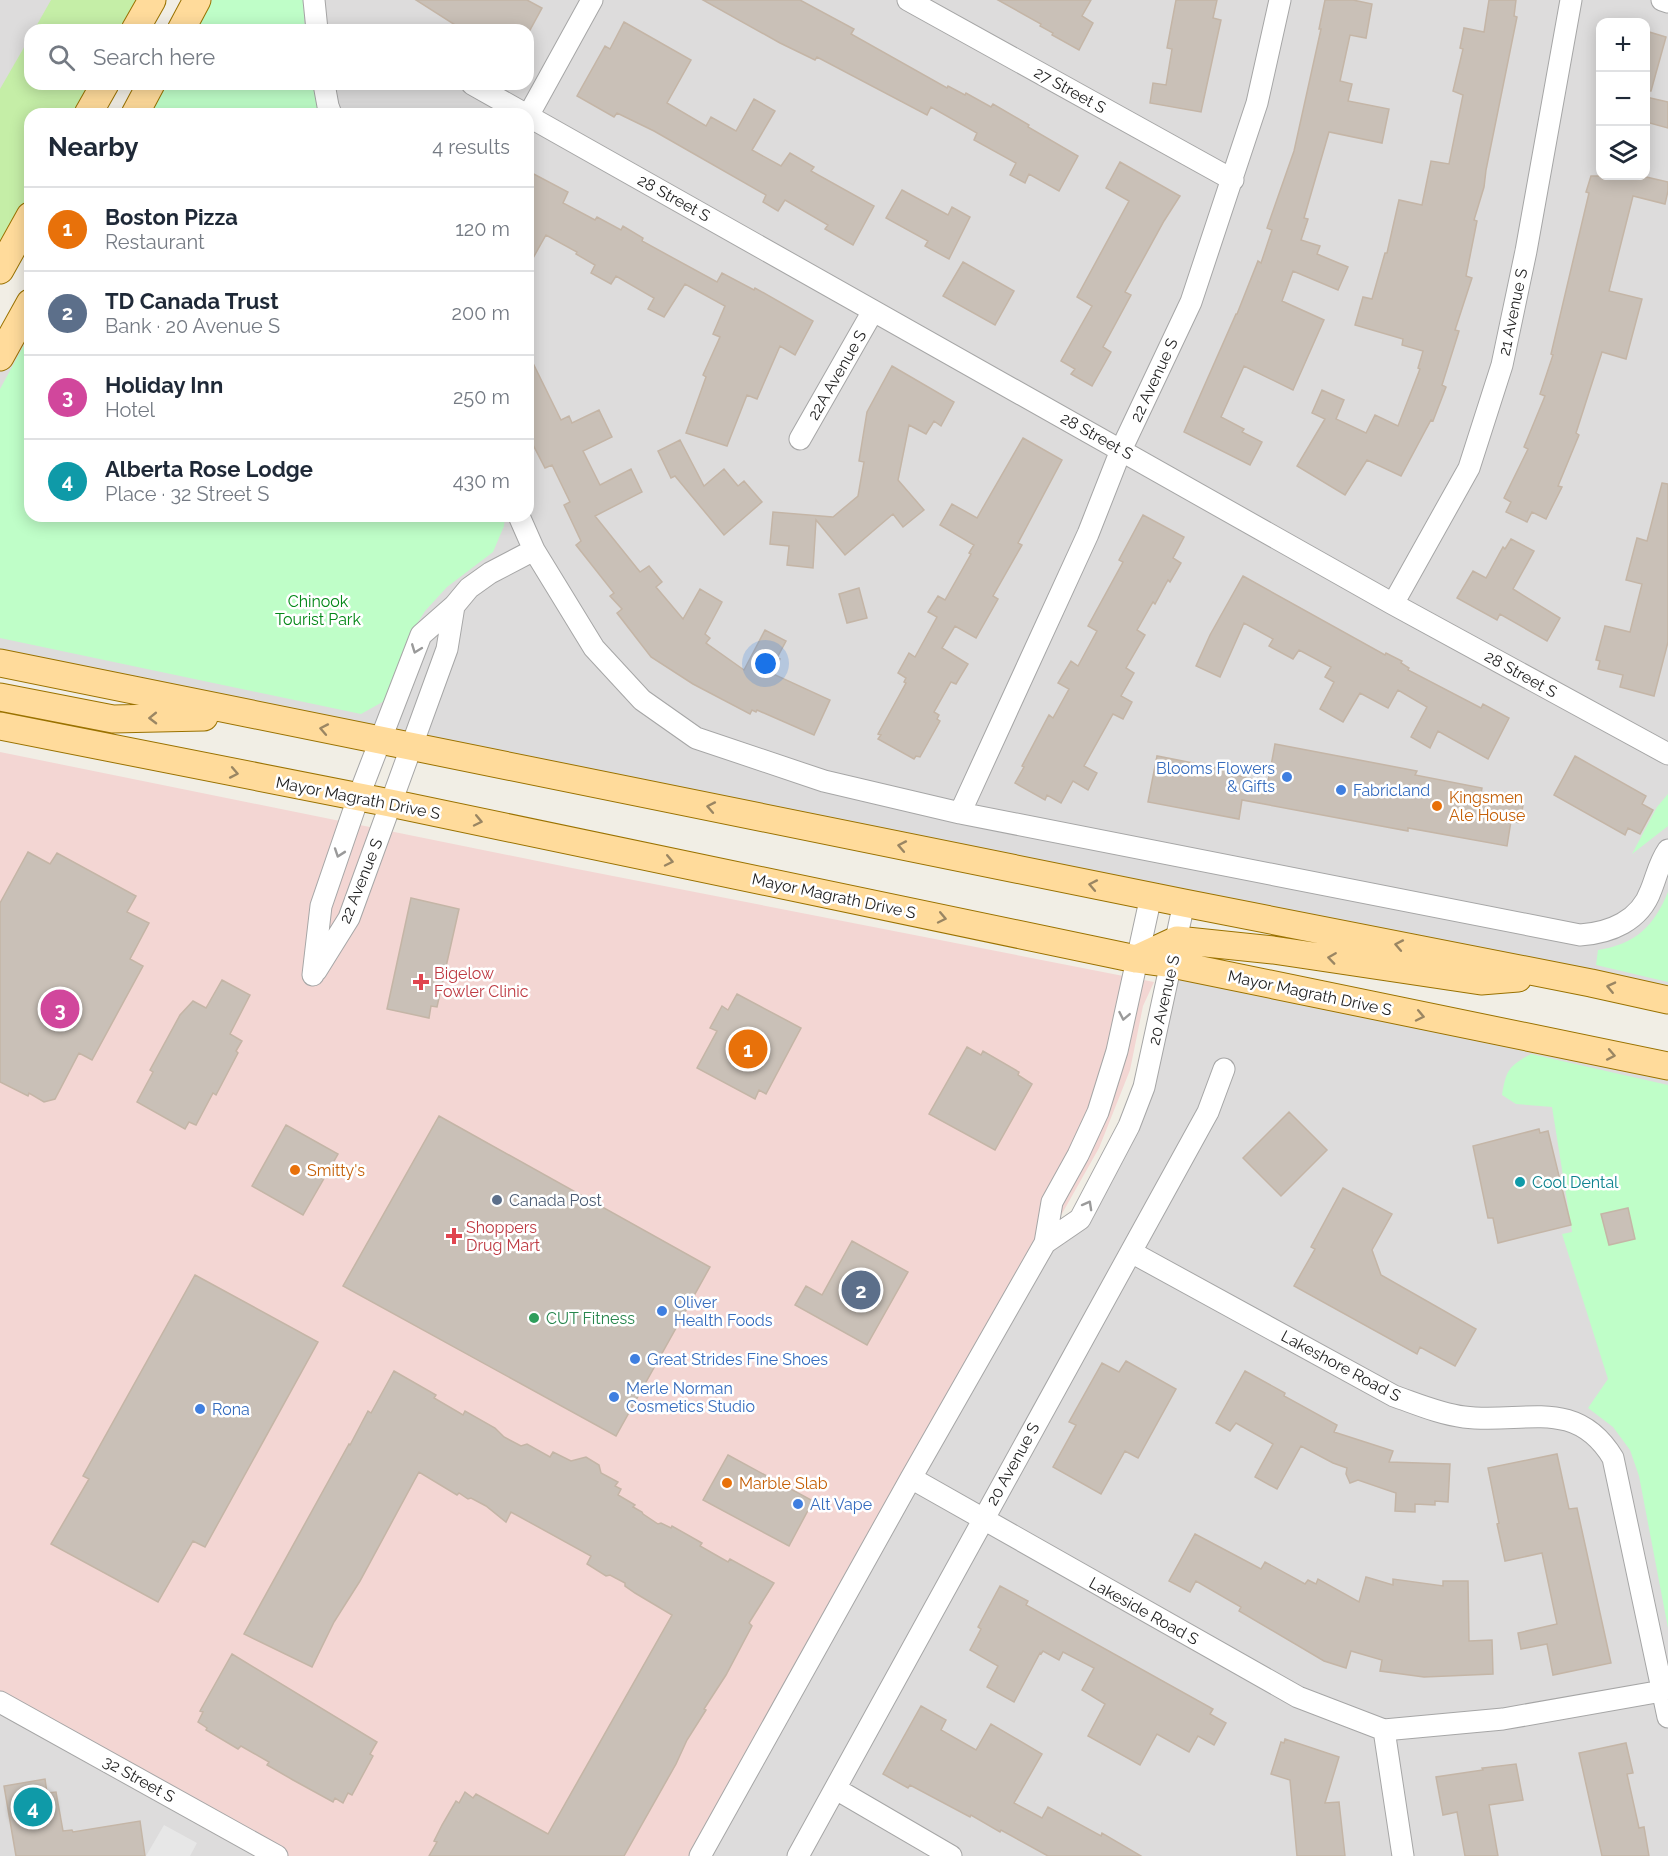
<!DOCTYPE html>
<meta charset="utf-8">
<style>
body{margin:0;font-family:Raleway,sans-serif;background:#f6f6f7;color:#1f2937}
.controls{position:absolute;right:18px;top:18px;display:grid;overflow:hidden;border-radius:12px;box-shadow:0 3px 15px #0003}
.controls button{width:54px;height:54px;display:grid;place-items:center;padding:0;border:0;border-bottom:2px solid #e0e1e3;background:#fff;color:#1f2937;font:30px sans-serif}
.you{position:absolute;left:766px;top:664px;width:21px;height:21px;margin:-15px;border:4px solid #fff;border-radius:50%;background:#1a73e8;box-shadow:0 0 0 9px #1a73e833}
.badge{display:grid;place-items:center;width:39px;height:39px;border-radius:50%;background:#2563eb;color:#fff;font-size:20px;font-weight:700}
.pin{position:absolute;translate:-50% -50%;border:3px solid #fff;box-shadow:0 2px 6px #0006}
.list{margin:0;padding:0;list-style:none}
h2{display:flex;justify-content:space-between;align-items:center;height:78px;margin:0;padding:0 24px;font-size:26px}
h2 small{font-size:20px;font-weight:400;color:#747a83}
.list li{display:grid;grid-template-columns:39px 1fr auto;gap:18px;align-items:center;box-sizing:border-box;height:84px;padding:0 24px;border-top:2px solid #e0e1e3}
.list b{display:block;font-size:22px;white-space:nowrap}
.list p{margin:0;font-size:20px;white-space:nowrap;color:#747a83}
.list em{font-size:20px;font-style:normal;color:#747a83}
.icon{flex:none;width:33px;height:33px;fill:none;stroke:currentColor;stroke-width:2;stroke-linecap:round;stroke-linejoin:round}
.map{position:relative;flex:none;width:1668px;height:1856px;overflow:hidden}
.search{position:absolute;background:#fff;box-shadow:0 3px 15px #0003;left:24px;top:24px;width:510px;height:66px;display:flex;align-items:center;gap:15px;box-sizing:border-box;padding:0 21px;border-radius:18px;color:#747a83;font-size:22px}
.panel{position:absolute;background:#fff;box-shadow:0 3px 15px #0003;left:24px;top:108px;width:510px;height:414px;border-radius:18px}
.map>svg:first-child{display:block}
.residential{fill:#dddcdc;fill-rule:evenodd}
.commercial{fill:#f3d6d3}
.grass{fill:#c5eea7}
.park{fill:#bffec8}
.parking{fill:#e7e7e7}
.building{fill:#c9c0b7;stroke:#c4b5a6;stroke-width:1.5}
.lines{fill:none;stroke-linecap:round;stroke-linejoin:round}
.minor-casing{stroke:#a6a6a6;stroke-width:23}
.major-casing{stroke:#9a7200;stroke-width:29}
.minor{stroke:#fff;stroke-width:21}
.major{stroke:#ffdb9b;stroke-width:27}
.oneway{stroke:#9a9a9a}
.oneway2{stroke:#9a8663}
.shop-dot{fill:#3f7fe0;stroke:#fff;stroke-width:2}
.food-dot{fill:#e8710a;stroke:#fff;stroke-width:2}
.health-dot{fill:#e0444e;stroke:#fff;stroke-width:2}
.culture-dot{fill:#0f9aa8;stroke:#fff;stroke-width:2}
.service-dot{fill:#5c6f8a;stroke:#fff;stroke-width:2}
.leisure-dot{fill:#2e9e5b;stroke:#fff;stroke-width:2}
.labels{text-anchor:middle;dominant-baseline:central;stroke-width:5;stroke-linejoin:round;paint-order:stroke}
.street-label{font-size:16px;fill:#1f1f1f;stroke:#fff}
.park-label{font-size:16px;fill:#038717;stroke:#fff}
.shop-label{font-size:16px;fill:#366cbe;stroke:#fff;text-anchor:start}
.food-label{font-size:16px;fill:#c56008;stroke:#fff;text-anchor:start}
.health-label{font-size:16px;fill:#be3a42;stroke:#fff;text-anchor:start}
.culture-label{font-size:16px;fill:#0d838f;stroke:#fff;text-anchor:start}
.service-label{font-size:16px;fill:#4e5e75;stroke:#fff;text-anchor:start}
.leisure-label{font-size:16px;fill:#27864d;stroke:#fff;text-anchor:start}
</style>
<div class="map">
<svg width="1668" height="1856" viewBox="0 0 1668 1856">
<rect width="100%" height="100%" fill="#f1eee5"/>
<path class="residential" d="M0,0h152l-17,30h-105v84l-30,157z
M197,0h1471v1000l-1668,-337v-309l30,-54v216h498v-402h-395l17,-30h378v-54h-348zM1600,22h46v154h-46z
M1172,964l496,101v791h-968l345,-613 35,-24 33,-60z
M0,1702l278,154h-278z"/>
<path class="commercial" d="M0,752l572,116 582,114 -11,24 -13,64 -31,78 -399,708h-424l-276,-154z"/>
<path class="grass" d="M51,0h101l-17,30h-101z
M30,37v47h75l-17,30h-58v102l-30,54v-181z"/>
<path class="park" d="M212,0h91l2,30h-110z
M166,84h147l8,30h-171z
M30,334v182h475l-1,10 -11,26 -46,35 -22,24 -17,27 -22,62 -25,14 -361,-76v-249z
M1668,794v32l-36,28 25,-47z
M1668,892v90l-72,-17 2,-15c38,-6 56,-24 70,-58z
M1531,1054l137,31v543l-29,-152 -9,-26 -17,-23 -25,-19 20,-29 -46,-145 10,-2 -20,-125 -36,-3 -14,-9c4,-24 6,-29 29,-41z"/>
<path class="parking" d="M164,1825l33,18 -7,13h-44z"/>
<path class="building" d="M416,0h111l15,8 -12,22h-67z
M703,0h97l54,29 -3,5 96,54 1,-2 17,9 1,-2 25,14 2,-3 36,21 -1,2 50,29 -19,35 -30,-17 -4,9 -15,-8 6,-12 -42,-23 3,-7 -46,-26 -4,8 -110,-58 -2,3 -35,-17z
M998,0h93l-9,16 11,7 -14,27 -27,-15 1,-2 -13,-7 1,-2z
M1176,0h41l-4,18 8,2 -20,92 -51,-9 3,-20 13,2 6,-36 -5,-1z
M1325,0h28l19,4 -6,34 -16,-3 -10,46 12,3 -4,17 41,8 -7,34 -53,-11 -25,86 4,1 -7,21 19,6 -3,8 31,13 -10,23 -45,-19 -11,30 42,19 -31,70 -49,-24 -23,51 23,12 -2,3 20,10 -12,23 -66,-33 52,-118h1l21,-53 3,2 11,-33 -5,-2 27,-77 27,-122h-2z
M1489,0h27l-2,16 3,1 -31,153 -2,17 -10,33 3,1 -11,55 6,2 -17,52 4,1 -17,54 4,2 -13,34 -2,-1 -30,56 -34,-16 -22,35 -48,-29 28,-47 -13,-6 10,-23 22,10 -8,19 30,14 9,-18 23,11 22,-57 -2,-1 5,-17 -21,-6 1,-6 -48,-14 8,-28 9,2 13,-46h2l12,-53 23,5 9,-44 18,3 14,-69 -10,-4 10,-42 -3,-1 4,-20 20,4z
M624,22l67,38 -24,43 39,23 5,-9 25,14 18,-32 21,12 -23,39 29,16 9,-13 24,14 -3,4 63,35 -21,39 -28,-16 3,-4 -43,-25 -7,11 -15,-9 3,-7 -112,-64 -37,-18 -3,4 -37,-21 28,-50 5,3z
M1646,31l20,6 -15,54h-5z
M1646,97l22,5v26l-22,-6z
M1120,162l60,34 -16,25 -39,71 6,3 -28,52 8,5 -19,34 -21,-12 4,-5 -14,-8 31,-55 -15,-9 52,-96 -23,-13z
M528,171l40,21 -5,11 32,17 2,-3 24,13 2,-4 20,12 -1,3 75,41 5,-9 32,17 1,-2 58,33 -18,34 -15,-9 -23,53 -10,-4 -20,51 -41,-13 20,-56 -3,-2 17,-38 -7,-3 12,-28 -40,-22 -21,33 -16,-8 6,-11 -38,-22 -5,8 -20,-11 4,-8 -19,-11 1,-2 -31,-17 -18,32z
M1591,176h51l26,6v9l-3,13 -32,-8 -24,95 33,8 -16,60 -24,-7 -26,81 3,2 -21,51 4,1 -16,32 -14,-7 -5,10 -21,-10 5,-10 -7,-4 24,-49 -4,-2 21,-51 -5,-2 13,-39 -2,-1 38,-161 -3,-1z
M902,190l46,25 4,-8 18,10 -21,42 -24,-13 3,-5 -42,-23z
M963,262l51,29 -19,34 -52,-29z
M528,353l33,67 8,-4 3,7 27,-13 13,27 -29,14 17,34 31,-16 11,23 -47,24 45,56 9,-6 13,16 -6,5 27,32 17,-30 22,13 -17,32 5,4 -4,5 38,27 21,-40 21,11 -9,17 3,1 -7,15 57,26 -16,35 -57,-25 -1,2 -4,-2 -2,4 -57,-30 -42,-27 -34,-44 5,-4 -12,-13 4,-3 -38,-48 5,-4 -17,-36 6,-3 -18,-37 -7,3 -17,-33z
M892,366l62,36 -13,24 -7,-5 -8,13 -17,-9 -11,55 26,30 -21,17 -10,-13 -48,41 -29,-35 -3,48 -26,-3 2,-19 -19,-2 3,-32 60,5 25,-21 6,-34 -5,-1 8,-49z
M1023,438l39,22 -44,83 4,2 -29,51 5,3 -22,39 -21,-12 -13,22 26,16 -12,20 -5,-2 -17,30 5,3 -2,4 3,2 -20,36 -4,-1 -2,3 -36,-20 3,-4 -3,-1 28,-51 -2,-1 2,-4 -8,-5 11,-20 6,4 22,-40 -9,-5 10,-16 7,4 26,-46 -2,-1 5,-8 -34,-20 12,-21 25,14z
M680,440l24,46 20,-17 14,17 6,-5 18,21 -38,33 -49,-59 -4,2 -13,-27z
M1662,483l6,1v158l-14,54 -34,-9 3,-12 -25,-6 2,-8 -4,-1 9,-34 25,6 12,-48 -16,-4 11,-42 10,3z
M1143,515l41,22 -11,21 8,5 -11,19 -2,-2 -13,24 -2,-2 -16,28 8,5 -19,33 8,5 -13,23 11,6 -9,17 -10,-5 -29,52 13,7 -9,17 -15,-9 -12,22 -14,-8 -2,5 -30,-17 9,-16 -2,-1 27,-51 4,3 16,-29 -11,-6 13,-22 7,5 19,-35 -9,-5 35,-64 -4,-2z
M1511,539l23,12 -21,38 47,29 -13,23 -47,-27 -3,6 -40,-22 16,-27 13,7 17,-31 2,2z
M1243,576l142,79 1,-2 16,8 -1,2 8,5 -1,2 73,38 2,-4 26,14 -21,41 -50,-28 -8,17 -19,-11 16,-30 -29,-17 -10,18 -28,-15 -17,29 -23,-13 14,-27 -9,-5 6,-10 -32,-17 -6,9 -24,-13 4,-7 -29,-16 -24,54 -24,-11 14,-31z
M859,588l8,30 -20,5 -8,-29z
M1275,744l142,27 -2,4 67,13 -1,5 31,6v4l11,2 -3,18 -9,-2 -4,25 -99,-18v3l-166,-31 -3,19 -91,-17 9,-46 77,15v4l34,7z
M1575,756l71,40 -4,8 11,6 -13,24 -12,-6 -3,7 -71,-40z
M28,852l22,12 7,-11 79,43 -9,16 22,11 -19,36 13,7 -51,94 -13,-7 -24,46 -11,3 -15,-9 -1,3 -28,-14v-179z
M411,898l48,11 -22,98 -6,-1 -2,12 -42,-9z
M222,980l28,15 -20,39 12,7 -6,10 2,2 -22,42 -3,-2 -17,32 -7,-3 -4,7 -48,-27 16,-30 -3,-2 30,-55 13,-14 13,7z
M737,994l64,34 -35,66 -7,-4 -4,9 -58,-31 20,-37 -7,-3 12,-22 6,4z
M967,1047l14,8 2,-4 36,21 -1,3 14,9 -37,66 -66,-36z
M1289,1112l38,38 -46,46 -38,-38z
M439,1116l271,151 -94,169 -273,-150z
M286,1125l52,29 -35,61 -51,-29z
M1539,1129l1,4 8,-2 23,94 -73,18 -5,-25h-5l-15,-72z
M1343,1188l49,26 -20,36 9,25 95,54 -21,37 -35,-19 -3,7 -123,-68 21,-37 -4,-2z
M1628,1208l7,31 -26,6 -8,-31z
M852,1241l56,31 -41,73 -72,-40 11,-19 16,9z
M195,1275l123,67 -113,205 -12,-6 -35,61 -107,-58 38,-65 -6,-3z
M1126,1361l50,28 -38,69 -13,-7 -24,43 -48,-27 23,-42 -7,-3 33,-59 17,9z
M394,1371l42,24 -2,3 29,17 2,-4 30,17 9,9 17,9 6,-2 23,13 3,-5 18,9 15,-4 13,8 2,8 17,9 -3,4 6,3 -3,6 17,10 -2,2 9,5 1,2 15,10 3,-1 10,5 1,-2 30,17 -2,3 28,16 2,-3 44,24 -25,40 3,3 -26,49 -22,34 2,1 -19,30 -11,24 -52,92h-195l8,-14 -3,-1 8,-16 14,-24 3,2 6,-11 8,6 3,-4 72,40 124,-219 -37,-22 -10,-7v-3l-15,-8 -4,1 -19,-12 4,-8 -80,-44 -5,10 -20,-16 -15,-8 -3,1 -9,-6 -2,2 -38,-23 -59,109 -26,41 -22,45 -68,-33 105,-190 1,1 18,-34 3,2z
M1245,1371l40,22 -1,3 53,29 -3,7 59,19 -4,11 61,2 -2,38 -13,-1v4l-20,-1v8l-20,-1 1,-18 -38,-13 -8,3 -4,-9 1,-6 -14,-5 -32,-17 -24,43 -22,-12 18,-33 -37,-21 -6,8 -14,-8z
M1557,1454l12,55 8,-1 34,155 -58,12 -6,-31 -26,5 -3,-16 39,-9 -15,-71 -37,8 -8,-37 2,-1 -11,-55z
M728,1455l85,46 -24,45 -86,-46z
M1195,1534l66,35 4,-7 40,22 3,-4 8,4 2,-5 41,23 7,-25 27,8v-6l50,7v-5h25l1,60 23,-1 1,34 -69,3 -44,-6 2,-11 -31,-9 -5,17 -22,-7 -85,-50 2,-4 -45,-26 -6,11 -21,-11z
M1000,1586l28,15 -2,4 187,104 -3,5 16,9 -12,22 -16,-9 -9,16 -32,-18 -17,31 -52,-29 17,-32 -23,-14 12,-22 -31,-16 -4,8 -16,-9 -2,3 -1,-1 -26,49 -27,-15 11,-21 -28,-16 11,-21 -3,-2z
M232,1654l145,88 -7,12 3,2 -21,39 -4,-2 -5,10 -8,-5 -2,4 -40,-22 -26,-15 2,-3 -28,-16 -3,3 -32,-19 1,-2 -9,-6 5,-10 -3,-1z
M921,1706l25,14 -5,10 35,20 15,-26 51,30 -28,49 28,15 6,-11 53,29 1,-3 39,23h-93l-47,-26 -1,2 -29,-17 -1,2 -60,-32 -2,3 -25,-14z
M1285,1739l54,18 -14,46 14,-1 6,54h-48l-7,-76 -19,-6 10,-32 3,1z
M1626,1743l7,30 -6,1 12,54 5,-1 5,29h-47l-23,-103z
M1516,1764l7,36 -34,5 9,51h-33l-8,-44 -14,3 -7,-38 47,-7 -1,-2z
M45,1779l2,14 9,-1 7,39 9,-1 1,2 67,-11 5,35h-129l-12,-70z"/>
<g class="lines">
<g class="minor-casing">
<path id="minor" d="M314,0l3,30
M908,0l325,180
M1662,0l6,2
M324,84l4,22 3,8
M472,84l53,30
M528,116l865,488 275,150
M528,116l64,-116
M800,439l73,-128
M519,516l15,34 60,98 48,52 54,38 128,43 136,32 620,122c30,-2 60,-14 71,-45 6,-15 8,-27 17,-40
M1393,604l76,-136 33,-103 24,-114 45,-251
M960,813l128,-279 33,-84 70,-148 66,-199 23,-103
M316,971l33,-53 98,-269 7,-43
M313,975l8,-69 37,-108 63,-163 33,-29 15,-18 21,-15 44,-23
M1045,1243l35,-24 49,-93 15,-39 40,-184
M1131,1252l263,144c23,8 46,18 70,21 57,8 111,-22 149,41l55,259
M911,1478l387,219 86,33 119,-11 159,-28
M0,1702l277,154
M1384,1730l19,126
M836,1789l115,67
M700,1856l211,-378 134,-235 7,-41 26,-47 20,-43 19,-61 34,-155
M798,1856l410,-744 16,-43"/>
</g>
<g class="major-casing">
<path id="major" d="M135,30l17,-30
M181,30l16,-30
M88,114l17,-30
M135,114l16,-30
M0,270l30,-54
M0,357l30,-54
M0,663l1184,240 407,80 77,17
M0,697l113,22 91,-2
M0,726l390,77 746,156 36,5 496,102
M1136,959l41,-19 96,10 208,31 37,-3"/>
</g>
<use href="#minor" class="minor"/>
<use href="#major" class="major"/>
</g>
<defs><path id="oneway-chevron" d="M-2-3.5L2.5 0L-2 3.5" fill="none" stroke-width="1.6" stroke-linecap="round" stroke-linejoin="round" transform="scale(1.5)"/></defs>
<g class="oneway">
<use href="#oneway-chevron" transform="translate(416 649) rotate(111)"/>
<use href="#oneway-chevron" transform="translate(339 853) rotate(109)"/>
<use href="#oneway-chevron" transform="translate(1124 1016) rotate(101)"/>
<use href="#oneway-chevron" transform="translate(1088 1205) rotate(-61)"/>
</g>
<g class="oneway2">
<use href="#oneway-chevron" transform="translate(153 718) rotate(179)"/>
<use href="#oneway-chevron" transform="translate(324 729) rotate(-169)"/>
<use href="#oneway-chevron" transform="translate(234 773) rotate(11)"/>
<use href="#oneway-chevron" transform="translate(711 807) rotate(-169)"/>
<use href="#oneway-chevron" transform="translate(478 821) rotate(12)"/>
<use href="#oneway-chevron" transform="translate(902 846) rotate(-169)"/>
<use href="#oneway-chevron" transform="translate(669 861) rotate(12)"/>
<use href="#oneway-chevron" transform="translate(1093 885) rotate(-169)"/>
<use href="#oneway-chevron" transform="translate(942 918) rotate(12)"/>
<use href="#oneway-chevron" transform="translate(1399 945) rotate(-169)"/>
<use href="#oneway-chevron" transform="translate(1332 958) rotate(-172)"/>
<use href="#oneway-chevron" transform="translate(1611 987) rotate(-167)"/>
<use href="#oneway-chevron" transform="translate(1420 1016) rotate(12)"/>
<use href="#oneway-chevron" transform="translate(1611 1055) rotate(11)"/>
</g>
<g class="shop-dot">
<circle cx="1287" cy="777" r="6"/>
<circle cx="1341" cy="790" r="6"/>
<circle cx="662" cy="1311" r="6"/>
<circle cx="635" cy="1359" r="6"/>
<circle cx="614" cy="1397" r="6"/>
<circle cx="200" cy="1409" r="6"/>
<circle cx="798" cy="1504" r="6"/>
</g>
<g class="food-dot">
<circle cx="1437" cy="806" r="6"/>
<circle cx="295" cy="1170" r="6"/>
<circle cx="727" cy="1483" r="6"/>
</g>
<g class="health-dot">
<path d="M418 973h6v6h6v6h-6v6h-6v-6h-6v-6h6z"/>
<path d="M451 1227h6v6h6v6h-6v6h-6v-6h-6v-6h6z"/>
</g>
<circle class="culture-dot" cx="1520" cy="1182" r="6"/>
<circle class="service-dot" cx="497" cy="1200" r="6"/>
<circle class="leisure-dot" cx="534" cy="1318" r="6"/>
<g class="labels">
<g class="street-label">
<text transform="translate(1070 90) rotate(29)">27 Street S</text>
<text transform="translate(674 198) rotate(29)">28 Street S</text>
<text transform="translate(1513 312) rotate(-78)">21 Avenue S</text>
<text transform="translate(837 375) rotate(-60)">22A Avenue S</text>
<text transform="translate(1154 380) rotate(-65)">22 Avenue S</text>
<text transform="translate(1097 436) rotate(29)">28 Street S</text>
<text transform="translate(1521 674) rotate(29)">28 Street S</text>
<text transform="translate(358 798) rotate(11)">Mayor Magrath Drive S</text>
<text transform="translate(361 881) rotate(-68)">22 Avenue S</text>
<text transform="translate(834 896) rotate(12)">Mayor Magrath Drive S</text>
<text transform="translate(1310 993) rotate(12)">Mayor Magrath Drive S</text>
<text transform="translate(1164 1000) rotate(-77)">20 Avenue S</text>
<text transform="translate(1341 1366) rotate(28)">Lakeshore Road S</text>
<text transform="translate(1013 1464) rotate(-61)">20 Avenue S</text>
<text transform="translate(1144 1611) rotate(29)">Lakeside Road S</text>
<text transform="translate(139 1779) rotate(29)">32 Street S</text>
</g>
<g class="park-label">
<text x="318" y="601">Chinook<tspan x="318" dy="18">Tourist Park</tspan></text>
</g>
<g class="shop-label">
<text x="1275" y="768" text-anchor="end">Blooms Flowers<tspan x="1275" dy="18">&amp; Gifts</tspan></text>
<text x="1353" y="790">Fabricland</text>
<text x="674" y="1302">Oliver<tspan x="674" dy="18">Health Foods</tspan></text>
<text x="647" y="1359">Great Strides Fine Shoes</text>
<text x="626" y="1388">Merle Norman<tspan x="626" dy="18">Cosmetics Studio</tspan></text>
<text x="212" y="1409">Rona</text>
<text x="810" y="1504">Alt Vape</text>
</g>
<g class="food-label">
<text x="1449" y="797">Kingsmen<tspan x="1449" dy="18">Ale House</tspan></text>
<text x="307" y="1170">Smitty's</text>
<text x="739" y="1483">Marble Slab</text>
</g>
<g class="health-label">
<text x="434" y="973">Bigelow<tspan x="434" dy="18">Fowler Clinic</tspan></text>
<text x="466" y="1227">Shoppers<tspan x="466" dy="18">Drug Mart</tspan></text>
</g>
<g class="culture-label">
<text x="1532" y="1182">Cool Dental</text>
</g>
<g class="service-label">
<text x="509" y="1200">Canada Post</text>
</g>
<g class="leisure-label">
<text x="546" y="1318">CUT Fitness</text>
</g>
</g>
</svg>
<div class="controls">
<button>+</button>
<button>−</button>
<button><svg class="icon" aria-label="layers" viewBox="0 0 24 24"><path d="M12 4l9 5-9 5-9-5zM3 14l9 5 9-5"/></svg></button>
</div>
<div class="you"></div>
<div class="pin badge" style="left:748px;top:1049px;background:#e8710a">1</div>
<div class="pin badge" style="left:861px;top:1290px;background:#5c6f8a">2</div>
<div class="pin badge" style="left:60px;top:1009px;background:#d1479c">3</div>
<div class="pin badge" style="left:33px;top:1807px;background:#0f9aa8">4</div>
<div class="search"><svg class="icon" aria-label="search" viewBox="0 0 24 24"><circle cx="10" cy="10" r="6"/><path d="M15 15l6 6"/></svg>Search here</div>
<section class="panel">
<h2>Nearby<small>4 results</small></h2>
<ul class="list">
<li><span class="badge" style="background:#e8710a">1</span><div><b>Boston Pizza</b><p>Restaurant</p></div><em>120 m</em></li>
<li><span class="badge" style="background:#5c6f8a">2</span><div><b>TD Canada Trust</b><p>Bank · 20 Avenue S</p></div><em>200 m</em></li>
<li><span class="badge" style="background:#d1479c">3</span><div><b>Holiday Inn</b><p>Hotel</p></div><em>250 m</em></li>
<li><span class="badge" style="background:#0f9aa8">4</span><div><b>Alberta Rose Lodge</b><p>Place · 32 Street S</p></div><em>430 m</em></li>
</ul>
</section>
</div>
